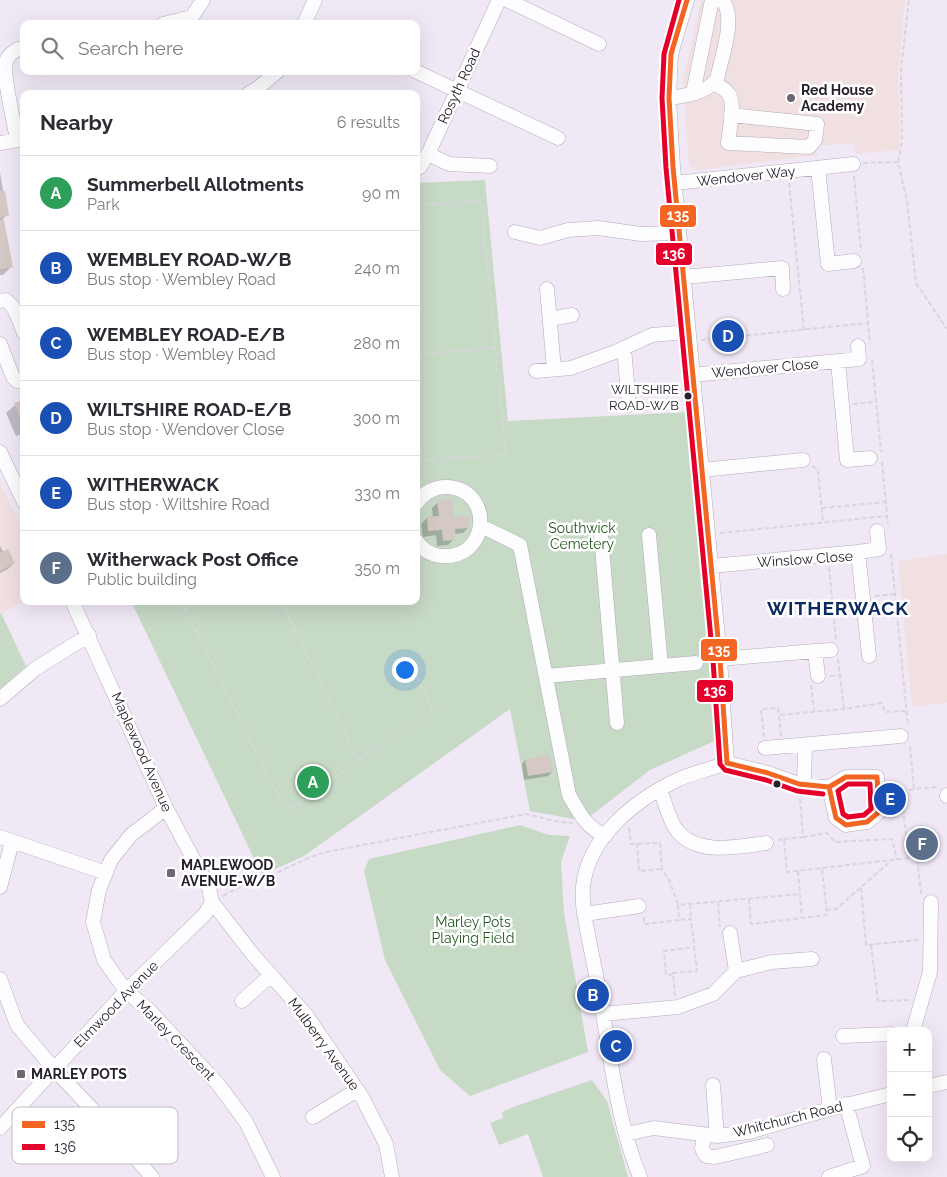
<!DOCTYPE html>
<meta charset="utf-8">
<style>
body{margin:0;font-family:Raleway,sans-serif;background:#f7f7f7;color:#2b2b33}
.controls{position:absolute;right:15px;bottom:15px;display:grid;overflow:hidden;border-radius:10px;box-shadow:0 5px 20px #0002}
.controls button{width:45px;height:45px;display:grid;place-items:center;padding:0;border:0;border-bottom:1px solid #e1e1e2;background:#fff;color:#2b2b33;font:25px sans-serif}
.you{position:absolute;left:404px;top:669px;width:18px;height:18px;margin:-12px;border:4px solid #fff;border-radius:50%;background:#1a73e8;box-shadow:0 0 0 8px #1a73e833}
.badge{display:grid;place-items:center;width:32px;height:32px;border-radius:50%;background:#111827;color:#fff;font-size:16px;font-weight:700}
.pin{position:absolute;translate:-50% -50%;border:2px solid #fff;box-shadow:0 1px 5px #0006}
.list{margin:0;padding:0;list-style:none}
h2{display:flex;justify-content:space-between;align-items:center;height:65px;margin:0;padding:0 20px;font-size:21px}
h2 small{font-size:16px;font-weight:400;color:#7c7c81}
.list li{display:grid;grid-template-columns:32px 1fr auto;gap:15px;align-items:center;box-sizing:border-box;height:75px;padding:0 20px;border-top:1px solid #e1e1e2}
.list b{display:block;font-size:19px;white-space:nowrap}
.list p{margin:0;font-size:16px;white-space:nowrap;color:#7c7c81}
.list em{font-size:16px;font-style:normal;color:#7c7c81}
.icon{flex:none;width:28px;height:28px;fill:none;stroke:currentColor;stroke-width:2;stroke-linecap:round;stroke-linejoin:round}
.map{position:relative;flex:none;width:947px;height:1177px;overflow:hidden}
.search{position:absolute;background:#fff;box-shadow:0 5px 20px #0002;left:20px;top:20px;width:400px;height:55px;display:flex;align-items:center;gap:12px;box-sizing:border-box;padding:0 18px;border-radius:10px;color:#7c7c81;font-size:19px}
.panel{position:absolute;background:#fff;box-shadow:0 5px 20px #0002;left:20px;top:90px;width:400px;height:515px;border-radius:10px}
.map>svg:first-child{display:block}
.education{fill:#f1e0e1}
.green{fill:#c7dac6}
.shadow{fill:#0003}
.building{fill:#d4c9c5}
.lines{fill:none;stroke-linecap:round;stroke-linejoin:round}
.minor-casing{stroke:#b3acb8;stroke-width:15}
.path{stroke:#d8d6da;stroke-width:2;stroke-dasharray:5 2.5;stroke-linecap:butt}
.minor{stroke:#fdfcfe;stroke-width:14}
.bus-1-casing{stroke:#fff;stroke-width:9}
.bus-2-casing{stroke:#fff;stroke-width:9}
.bus-1{stroke:#f26522;stroke-width:5}
.bus-2{stroke:#e4002b;stroke-width:5}
.poi-dot{fill:#6e6673;stroke:#fff;stroke-width:2}
.bus-dot{fill:#27202c;stroke:#fff;stroke-width:2}
.labels{text-anchor:middle;dominant-baseline:central;stroke-width:5;stroke-linejoin:round;paint-order:stroke}
.bus-label{font-size:13px;fill:#27202c;stroke:#fff;text-anchor:end}
.street-label{font-size:14px;fill:#27202c;stroke:#fff}
.poi-label{font-size:14px;font-weight:bold;fill:#27202c;stroke:#fff;text-anchor:start}
.park-label{font-size:14px;fill:#205a1c;stroke:#fff}
.district-label{font-size:19px;font-weight:bold;letter-spacing:1px;fill:#0b2a5e;stroke:#fff}
.key{fill:#fff;stroke:#bebcc0;stroke-width:1}
.key-label{font-size:14px;fill:#27202c}
.line-badge{stroke:#fff;stroke-width:2}
.badge-label{font-size:14px;text-anchor:middle;font-weight:bold;fill:#fff}
</style>
<div class="map">
<svg width="947" height="1177" viewBox="0 0 947 1177">
<rect width="100%" height="100%" fill="#f1e8f6"/>
<path class="education" d="M701,0h204l-7,76 2,65 -2,9 -42,4 -2,-11 -38,3 1,9 -119,15 -9,-5 -6,-85z
M0,483l24,49v69h1l-25,13z
M947,554v149l-35,3 -14,-145z"/>
<path class="green" d="M485,180l23,241 181,-9 30,327 -69,31 -66,51 -54,-10 -20,-102 -206,147 -42,19 -131,-274h285v-418z
M1,613l25,53 -26,23v-75z
M520,825l29,10 21,1 -9,26 3,51 24,139 -118,44 -30,-26 -55,-110 -21,-89 5,-12z
M592,1080l15,21 21,76h-85l-15,-43 -29,11 -9,-22 13,-5 -1,-6 11,-5z"/>
<path class="shadow" d="M0,172l7,43 -4,4 8,48 -8,8h-3z
M24,301v19l-6,-14z
M24,401v32l-8,3 -10,-23 9,-8z
M438,502l15,16 16,9 -6,6 -9,1v5l-6,6 -11,1 -1,-11 -13,2 -2,-13 6,-6h6l-1,-10z
M0,546l3,6 11,11 -6,6 -8,4z
M525,760l27,12 -4,4 -24,4 -2,-16z"/>
<path class="building" d="M0,191h5l4,24 -9,2z
M0,220h4l9,47 -13,2z
M24,400v27l-10,-24z
M453,499l1,18 15,-1 1,12 -15,1 1,11 -13,1 -1,-11 -14,1 -1,-14 12,-1 -2,-16z
M8,549l7,14 -15,8v-18z
M550,755l3,17 -25,4 -3,-17z"/>
<g class="lines">
<g class="minor-casing">
<path id="minor" d="M507,0l92,44
M687,0l-16,54 -2,44 4,69 47,492 7,104
M163,24l29,-7 11,-17
M304,24l11,-24
M415,71l143,67
M714,83c4,3 10,5 13,9 10,9 2,38 1,51l81,4 6,-7 2,-16 -86,-9
M693,93l19,-93
M248,94l10,-6 20,-17
M669,98c16,-2 38,-5 48,-19 4,-20 20,-62 5,-79
M17,140c-2,-15 -15,-65 -11,-78 2,-8 11,-13 18,-15
M0,143l24,-4
M428,154l21,10 41,2
M818,168l10,96 26,-3
M416,169l4,-2 8,-13 71,-154
M675,183l178,-19
M515,232l25,6 28,-8 30,-2 43,6 38,-1
M684,277l98,-9 1,21
M547,289l7,80
M0,301l5,-1c11,6 14,21 19,33
M550,319l22,-4
M0,344l13,33 4,4 7,-1
M624,348l5,57
M838,362l9,98 23,-2
M536,371l35,-3 44,-16 37,-17 36,-3
M692,375l167,-16 -1,-13
M0,452l24,50
M701,470l102,-10
M416,504c7,-11 19,-18 32,-17 46,3 42,73 -7,69 -10,-1 -20,-7 -25,-16
M481,526l39,19 49,250c11,19 16,31 36,41
M649,535l12,131
M601,536l16,187
M858,552l21,-3 -2,-18
M711,566l147,-14 11,104
M72,601l94,207 43,80 3,14 42,54 53,60 55,81 24,47 6,33
M815,651l16,-1
M720,659l95,-8 3,25
M546,676l150,-13
M0,699l35,-30 54,-34
M765,748l136,-12
M727,763l41,10 31,11 23,3h7l17,-10h31l2,35 -12,10 -21,3 -10,-7 -7,-31
M804,785l1,-40
M660,789c5,13 8,29 16,40 18,27 62,18 90,14
M947,795v1
M166,808l-35,27 -20,25 -12,30 -6,32 11,38 22,31 23,19 69,74 28,38 27,55
M0,837l106,36
M0,887l12,-45
M585,914l54,-8
M730,933l6,38
M0,979l17,46 37,44 55,58 43,50
M242,1001l29,-26
M603,1014l75,-7 35,-13 23,-23 36,-9 40,-3
M913,1031l17,-59 1,-70
M843,1036l48,-2
M824,1059l6,50
M713,1085l4,51
M928,1086l19,-4
M313,1117l44,-27
M0,1128l126,-137 79,-77 7,-12
M626,1134l28,-6 63,8 32,-4 81,-23 61,-15
M704,1135l-2,14 4,7 9,1 52,-12
M640,1177c-21,-51 -28,-108 -37,-163 -4,-25 -9,-49 -14,-74 -3,-17 -8,-36 -6,-53 5,-50 52,-87 94,-107 15,-7 34,-11 50,-17
M829,1177l34,-11 -17,-62"/>
</g>
<path class="path" d="M898,162l4,-22 -1,-71 8,-69
M863,163l35,-1 9,39 9,82 31,46
M854,176l7,75
M789,183l15,147
M416,205l65,-4 25,254 -90,5
M863,268l7,75
M701,340l167,-17
M416,354l79,-6
M872,360l9,92
M853,404l23,-2
M882,462l6,62
M812,466l6,4 5,52
M822,508l64,-6
M720,533l167,-17
M891,554l17,172
M829,567l7,73
M875,596l20,-2
M181,601l103,207h9l66,-47 74,-51 -20,-40
M281,601l78,160
M838,659l6,50
M830,676l10,-1
M811,685l3,26
M781,736l-2,-21 65,-6 38,-6 3,9 21,-1
M764,737l-3,-28 17,-1 1,7
M910,746l4,43
M629,828l2,16 29,-1 2,26 7,11 9,24
M803,837l24,-4 8,9 57,-3 5,21
M784,839l19,-2 -3,-40
M778,840l6,-1 3,33 122,-14
M637,843l2,28 23,-2
M798,871l4,47
M861,888l5,57 52,-5
M921,894l-4,-37 -8,1 -8,-66 13,-3 23,-2
M223,896l32,-17 13,-2 40,-19 18,-6 200,-38c16,3 30,9 47,9
M749,899l2,25 76,-9 -5,-47
M718,902l2,25
M690,904l1,15
M826,910l10,-1 56,-49
M644,917v7l35,-4 -1,-15 122,-11
M871,945l7,56 32,-1
M673,974l-7,1 -2,-24 31,-4
M675,996l-2,-23 24,-2 -6,-52 -12,1"/>
<use href="#minor" class="minor"/>
<g class="bus-1-casing">
<path id="bus-1" d="M687,0l-16,54 -2,44 4,69 47,492 7,104 41,10 31,11 30,3
M846,777h31l2,35 -12,10 -21,3 -10,-7 -7,-31z"/>
</g>
<g class="bus-2-casing">
<path id="bus-2" d="M679,0l-15,54 -2,44 4,70 47,492 7,104 5,6 41,10 31,11 26,3
M848,784h22l1,25 -7,6 -16,2 -5,-3 -5,-23z"/>
</g>
<use href="#bus-1" class="bus-1"/>
<use href="#bus-2" class="bus-2"/>
</g>
<g class="poi-dot">
<circle cx="791" cy="98" r="5"/>
<rect x="166" y="868" width="10" height="10" rx="2.5"/>
<rect x="16" y="1069" width="10" height="10" rx="2.5"/>
</g>
<g class="bus-dot">
<circle cx="688" cy="396" r="4.5"/>
<circle cx="777" cy="784" r="4.5"/>
</g>
<g class="labels">
<g class="bus-label">
<text x="679" y="389">WILTSHIRE<tspan x="679" dy="16">ROAD-W/B</tspan></text>
</g>
<g class="street-label">
<text transform="translate(459 86) rotate(-65)">Rosyth Road</text>
<text transform="translate(746 176) rotate(-6)">Wendover Way</text>
<text transform="translate(765 368) rotate(-5)">Wendover Close</text>
<text transform="translate(805 559) rotate(-4)">Winslow Close</text>
<text transform="translate(142 752) rotate(66)">Maplewood Avenue</text>
<text transform="translate(116 1004) rotate(-46)">Elmwood Avenue</text>
<text transform="translate(176 1040) rotate(46)">Marley Crescent</text>
<text transform="translate(324 1044) rotate(54)">Mulberry Avenue</text>
<text transform="translate(788 1119) rotate(-14)">Whitchurch Road</text>
</g>
<g class="poi-label">
<text x="801" y="90">Red House<tspan x="801" dy="16">Academy</tspan></text>
<text x="181" y="865">MAPLEWOOD<tspan x="181" dy="16">AVENUE-W/B</tspan></text>
<text x="31" y="1074">MARLEY POTS</text>
</g>
<g class="park-label">
<text x="582" y="528">Southwick<tspan x="582" dy="16">Cemetery</tspan></text>
<text x="473" y="922">Marley Pots<tspan x="473" dy="16">Playing Field</tspan></text>
</g>
<g class="district-label">
<text x="838" y="608">WITHERWACK</text>
</g>
</g>
<rect x="12" y="1107" width="166" height="57" rx="8" class="key"/>
<rect x="22" y="1121" width="23" height="7" fill="#f26522"/>
<rect x="22" y="1144" width="23" height="6" fill="#e4002b"/>
<g class="key-label">
<text x="54" y="1129">135</text>
<text x="54" y="1152">136</text>
</g>
<g class="line-badge">
<rect x="659" y="204" width="38" height="24" rx="5" fill="#f26522"/>
<rect x="655" y="242" width="38" height="24" rx="5" fill="#e4002b"/>
<rect x="700" y="638" width="38" height="24" rx="5" fill="#f26522"/>
<rect x="696" y="679" width="38" height="24" rx="5" fill="#e4002b"/>
</g>
<g class="badge-label">
<text x="678" y="220">135</text>
<text x="674" y="259">136</text>
<text x="719" y="655">135</text>
<text x="715" y="696">136</text>
</g>
</svg>
<div class="controls">
<button>+</button>
<button>−</button>
<button><svg class="icon" aria-label="locate" viewBox="0 0 24 24"><circle cx="12" cy="12" r="6"/><path d="M12 2v4M12 18v4M2 12h4M18 12h4"/></svg></button>
</div>
<div class="you"></div>
<div class="pin badge" style="left:313px;top:782px;background:#2e9e5b">A</div>
<div class="pin badge" style="left:593px;top:995px;background:#1a4fb4">B</div>
<div class="pin badge" style="left:616px;top:1046px;background:#1a4fb4">C</div>
<div class="pin badge" style="left:728px;top:336px;background:#1a4fb4">D</div>
<div class="pin badge" style="left:890px;top:799px;background:#1a4fb4">E</div>
<div class="pin badge" style="left:922px;top:844px;background:#5c6f8a">F</div>
<div class="search"><svg class="icon" aria-label="search" viewBox="0 0 24 24"><circle cx="10" cy="10" r="6"/><path d="M15 15l6 6"/></svg>Search here</div>
<section class="panel">
<h2>Nearby<small>6 results</small></h2>
<ul class="list">
<li><span class="badge" style="background:#2e9e5b">A</span><div><b>Summerbell Allotments</b><p>Park</p></div><em>90 m</em></li>
<li><span class="badge" style="background:#1a4fb4">B</span><div><b>WEMBLEY ROAD-W/B</b><p>Bus stop · Wembley Road</p></div><em>240 m</em></li>
<li><span class="badge" style="background:#1a4fb4">C</span><div><b>WEMBLEY ROAD-E/B</b><p>Bus stop · Wembley Road</p></div><em>280 m</em></li>
<li><span class="badge" style="background:#1a4fb4">D</span><div><b>WILTSHIRE ROAD-E/B</b><p>Bus stop · Wendover Close</p></div><em>300 m</em></li>
<li><span class="badge" style="background:#1a4fb4">E</span><div><b>WITHERWACK</b><p>Bus stop · Wiltshire Road</p></div><em>330 m</em></li>
<li><span class="badge" style="background:#5c6f8a">F</span><div><b>Witherwack Post Office</b><p>Public building</p></div><em>350 m</em></li>
</ul>
</section>
</div>
